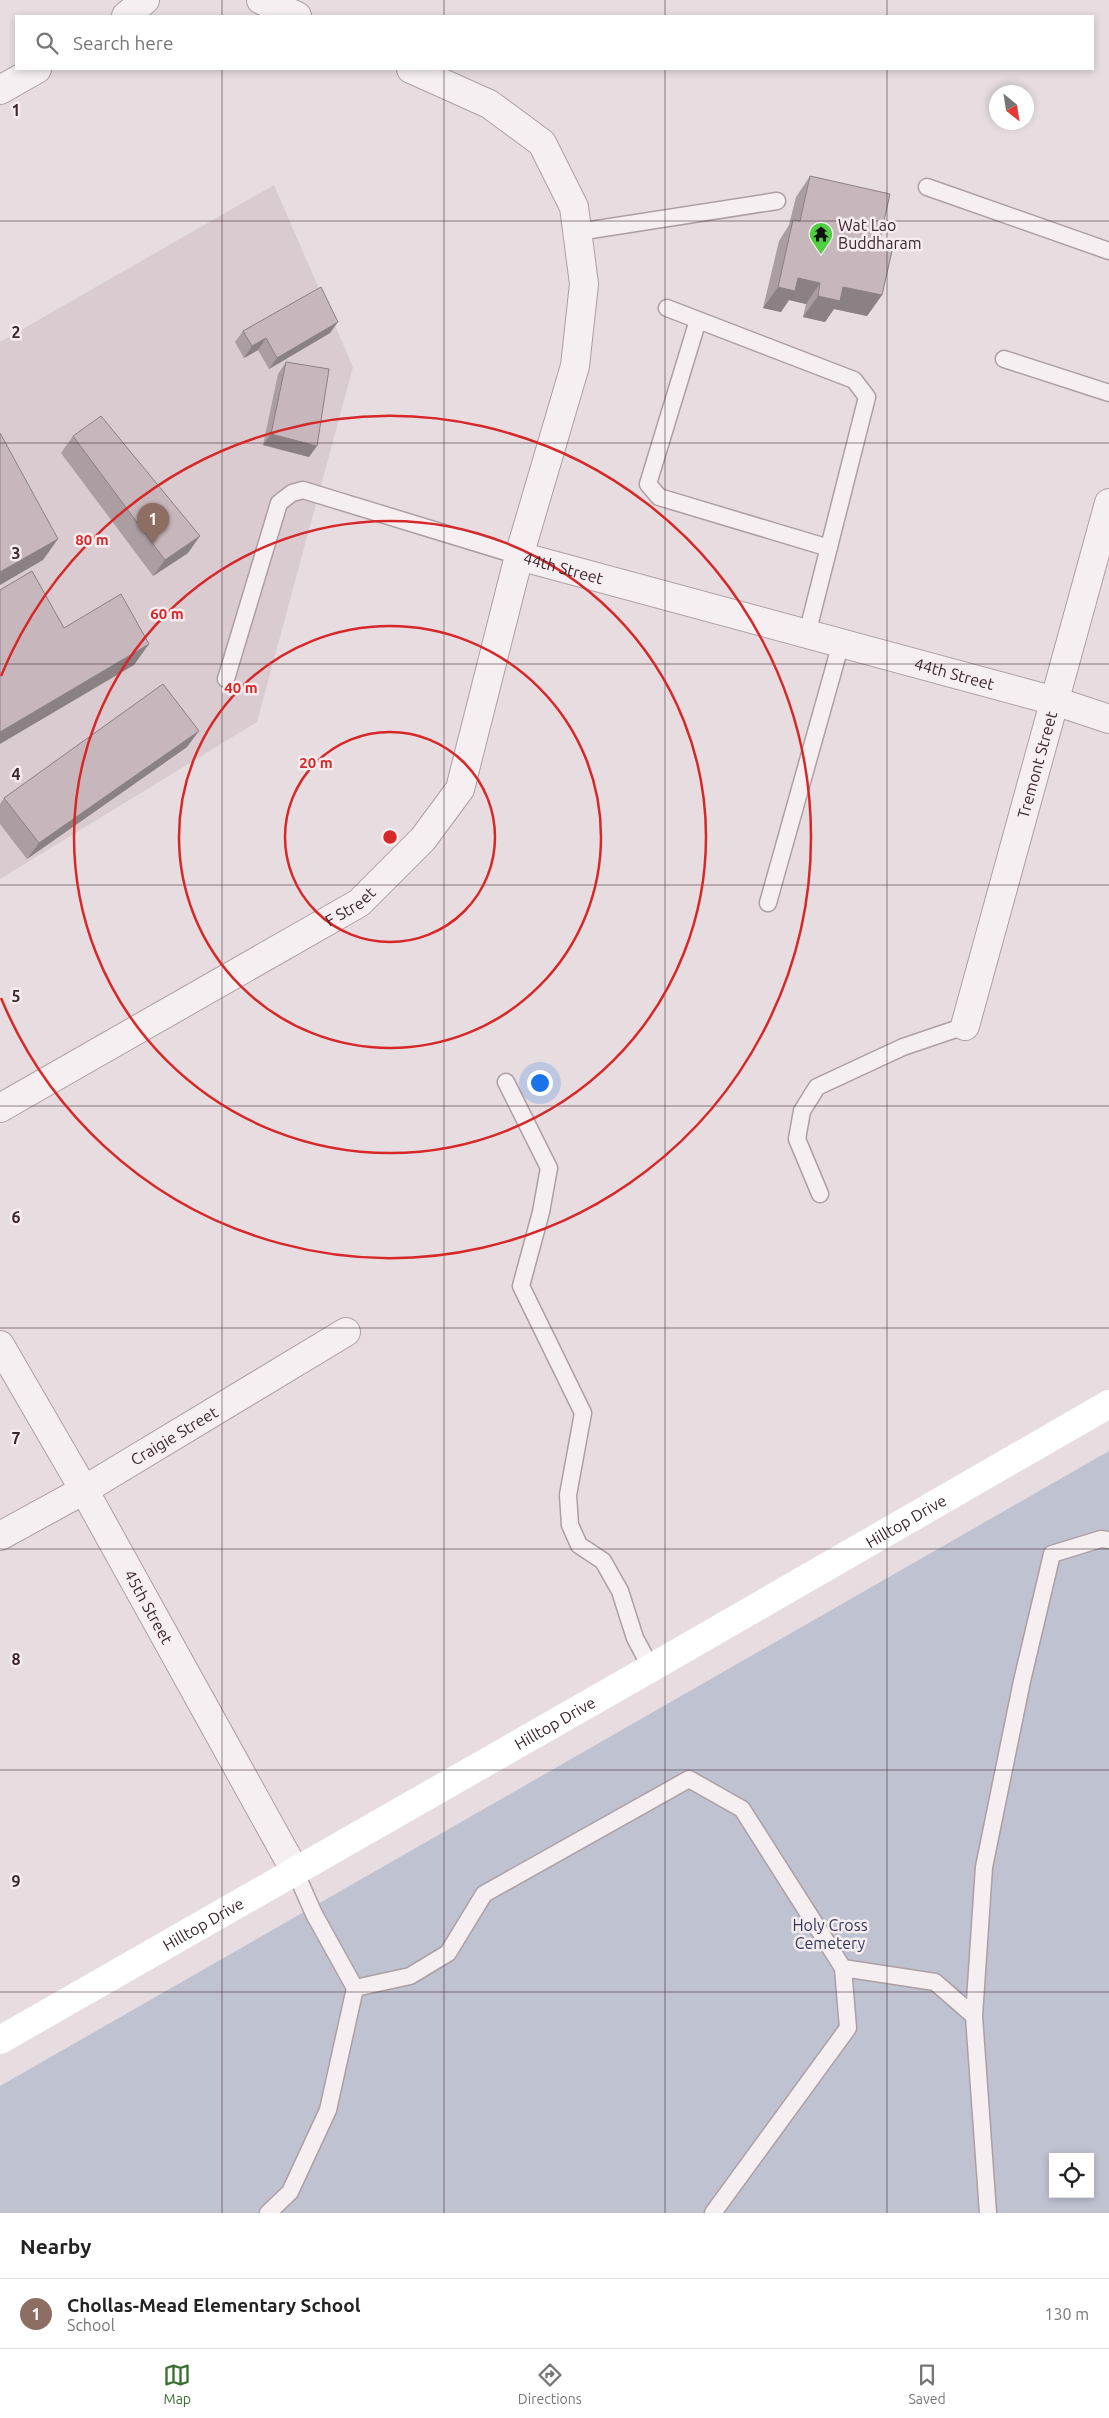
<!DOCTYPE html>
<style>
body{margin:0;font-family:Ubuntu,sans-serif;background:#f2f2f2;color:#222}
.controls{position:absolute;right:15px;bottom:15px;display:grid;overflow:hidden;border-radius:0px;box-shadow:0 2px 8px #0003}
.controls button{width:45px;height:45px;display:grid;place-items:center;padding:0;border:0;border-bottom:1px solid #e0e0e0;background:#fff;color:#222;font:25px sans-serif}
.compass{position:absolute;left:989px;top:85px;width:45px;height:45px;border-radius:50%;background:#fff;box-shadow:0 2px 8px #0003;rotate:150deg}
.you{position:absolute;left:539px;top:1082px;width:18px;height:18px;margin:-12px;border:4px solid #fff;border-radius:50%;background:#1a73e8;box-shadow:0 0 0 8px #1a73e833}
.badge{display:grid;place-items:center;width:32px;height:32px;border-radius:50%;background:#376f2f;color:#fff;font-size:16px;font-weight:700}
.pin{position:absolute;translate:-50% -41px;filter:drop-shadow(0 1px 2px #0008)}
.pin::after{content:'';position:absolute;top:26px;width:18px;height:15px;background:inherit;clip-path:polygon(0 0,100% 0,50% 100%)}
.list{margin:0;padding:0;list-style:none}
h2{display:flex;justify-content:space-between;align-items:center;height:65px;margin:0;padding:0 20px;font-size:21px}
h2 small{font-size:16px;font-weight:400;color:#767676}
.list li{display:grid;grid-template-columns:32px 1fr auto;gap:15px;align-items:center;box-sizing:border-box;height:70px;padding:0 20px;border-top:1px solid #e0e0e0}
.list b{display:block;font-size:19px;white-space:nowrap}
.list p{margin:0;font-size:16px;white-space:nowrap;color:#767676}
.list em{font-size:16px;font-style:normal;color:#767676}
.icon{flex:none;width:28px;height:28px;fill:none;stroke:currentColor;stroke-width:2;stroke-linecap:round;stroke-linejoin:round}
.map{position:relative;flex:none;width:1109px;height:2213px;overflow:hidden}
.search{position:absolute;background:#fff;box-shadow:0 2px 8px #0003;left:15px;right:15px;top:15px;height:55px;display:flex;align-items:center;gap:12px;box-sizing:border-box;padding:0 18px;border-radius:0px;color:#767676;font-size:19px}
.sheet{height:135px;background:#fff}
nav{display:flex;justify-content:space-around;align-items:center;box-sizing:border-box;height:70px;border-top:1px solid #e0e0e0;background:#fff;font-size:14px;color:#767676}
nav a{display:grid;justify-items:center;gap:2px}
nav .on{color:#376f2f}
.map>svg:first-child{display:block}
.built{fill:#d9cbcf}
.green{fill:#bec2d1;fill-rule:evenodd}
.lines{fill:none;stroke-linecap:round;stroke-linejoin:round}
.lane-casing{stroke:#ad9fa3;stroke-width:19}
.street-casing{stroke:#ad9fa3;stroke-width:30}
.lane{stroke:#f5eff1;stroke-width:16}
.street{stroke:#f5eff1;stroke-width:28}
.secondary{stroke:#fff;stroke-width:28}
.wall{fill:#ab9da2}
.shaded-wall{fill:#8b8084}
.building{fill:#c7b7bc;stroke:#8b8084}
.grid{fill:none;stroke:#3d262e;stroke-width:1;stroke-opacity:0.55}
.ring{fill:none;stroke:#d62828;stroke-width:2.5}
.labels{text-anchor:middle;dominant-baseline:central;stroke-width:5;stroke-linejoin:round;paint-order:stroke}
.poi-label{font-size:16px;fill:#3d262e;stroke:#f5ecef;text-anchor:start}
.street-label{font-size:16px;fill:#3d262e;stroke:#f5ecef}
.park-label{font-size:16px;fill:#333959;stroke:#f5ecef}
.grid-label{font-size:16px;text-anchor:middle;font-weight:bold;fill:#3d262e;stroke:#f5ecef;stroke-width:5;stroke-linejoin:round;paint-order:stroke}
.centre{fill:#d62828;stroke:#f5ecef;stroke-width:2.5}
.ring-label{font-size:15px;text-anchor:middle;font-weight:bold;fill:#d62828;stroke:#f5ecef;stroke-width:5;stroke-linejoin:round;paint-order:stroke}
</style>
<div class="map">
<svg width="1109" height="2213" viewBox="0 0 1109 2213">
<rect width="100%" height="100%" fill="#e7dde0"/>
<path class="built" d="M274,185l79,182 -96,355 -257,157v-537z"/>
<path class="green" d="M1109,1451v762h-1109v-127zM1053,2157h37v37h-37z"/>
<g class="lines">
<g class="lane-casing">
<path id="lane" d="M927,187l182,64
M578,232l199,-31
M667,308l187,72 13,17 -60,237
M698,320l-50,164 11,13 170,51
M1004,359l105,34
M226,679l53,-176 13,-10 11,-3 216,66
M768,903l73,-260
M506,1082l43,86 -8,44 -20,74 62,127 -15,82 2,30 9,20 24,16 17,30 15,47 16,30
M820,1194l-23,-55 5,-28 15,-24 86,-40 62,-21
M295,1871l19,43 41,74 55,-12 38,-23 36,-59 205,-115 53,30 101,159 5,60 -135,185
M843,1968l92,14 39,34 14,197
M974,2016l10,-149 38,-186 30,-127 49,-15 8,1
M268,2213l22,-21 38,-82 27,-122"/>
</g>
<g class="street-casing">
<g id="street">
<path d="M261,0l36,16"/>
<path d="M126,16l19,-16"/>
<path d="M0,90l37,-21"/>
<path id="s1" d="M519,556l536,145 54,18"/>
<path id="s2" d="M965,1026l144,-523"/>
<path id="s3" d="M0,1108l359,-205 64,-64 37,-50 59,-233 56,-190 9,-82 -10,-77 -32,-64 -53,-39 -78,-35"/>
<path id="s4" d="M0,1345l84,145 211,381"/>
<path id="s5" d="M0,1536l84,-46 262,-158"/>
</g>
</g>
<use href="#lane" class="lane"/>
<use href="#street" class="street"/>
<path class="secondary" id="s6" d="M0,2040l651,-372 458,-264"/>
</g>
<path class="wall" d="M810,176l68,72 4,47 -15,21 -33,-7 -9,13 -22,-5 3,-13 -17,-4 -8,12 -18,-4 16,-67 10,-16 7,-28z
M243,331l87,2 -61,36 -11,-19 -14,8 -9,-16z
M286,362l23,95 -46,-12 15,-71z
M73,436l115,117 -35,23 -92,-123z
M187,747l-160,112 -27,-35v-20l4,-6z"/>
<path class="shaded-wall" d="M798,278l22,5 -14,21 -17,-4 -8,12 -18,-4 15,-21z
M843,287l39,8 -15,21 -33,-7 -9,13 -22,-5 15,-21z
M338,322l-8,11 -61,36 8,-11z
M266,338l-8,12 -14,8 8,-12z
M271,434l46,12 -8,11 -46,-12z
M200,536l-12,17 -35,23 12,-16z
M58,539l-15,21 -43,25v-13z
M149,644l-15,21 -134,79v-12z
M199,731l-12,16 -160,112 12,-16z"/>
<path class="building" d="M810,176l80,18 -12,54 14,3 -10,44 -39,-8 -3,14 -22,-5 2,-13 -22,-5 -3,13 -17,-4 15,-67 7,1z
M321,287l17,35 -61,36 -11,-20 -14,8 -9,-15z
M286,362l43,7 -12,77 -46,-12z
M101,416l99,120 -35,24 -92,-124z
M0,433l58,106 -58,33z
M32,571l32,57 57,-34 28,50 -149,88v-142z
M163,684l36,47 -160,112 -35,-45z"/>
<path class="grid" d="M222,0v16M444,0v16M665,0v16M887,0v16M222,69v2144M444,69v2144M665,69v2144M887,69v2144M0,221h1109M0,443h1109M0,664h1109M0,885h1109M0,1106h1109M0,1328h1109M0,1549h1109M0,1770h1109M0,1992h1109"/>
<g class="ring">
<circle cx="390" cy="837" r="105"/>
<circle cx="390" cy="837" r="211"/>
<circle cx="390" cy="837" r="316"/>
<path d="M1 676A421 421 0 1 1 1 998"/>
</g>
<defs>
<g id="temple-pin" transform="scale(1.25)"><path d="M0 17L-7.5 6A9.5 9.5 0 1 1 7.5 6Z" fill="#50ce3f" stroke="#f5ecef"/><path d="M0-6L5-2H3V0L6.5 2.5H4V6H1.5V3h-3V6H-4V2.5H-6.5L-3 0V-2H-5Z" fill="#111"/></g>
</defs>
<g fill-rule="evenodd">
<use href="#temple-pin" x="821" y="234"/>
</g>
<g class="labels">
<g class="poi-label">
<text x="838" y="225">Wat Lao<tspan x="838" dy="18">Buddharam</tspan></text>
</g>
<g class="street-label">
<text stroke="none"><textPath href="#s1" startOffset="46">44th Street</textPath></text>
<text stroke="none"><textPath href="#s1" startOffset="451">44th Street</textPath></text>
<text stroke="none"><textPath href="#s2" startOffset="271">Tremont Street</textPath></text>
<text stroke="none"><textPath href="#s3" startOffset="404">F Street</textPath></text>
<text stroke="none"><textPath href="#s5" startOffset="201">Craigie Street</textPath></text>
<text stroke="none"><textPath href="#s6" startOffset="1044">Hilltop Drive</textPath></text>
<text stroke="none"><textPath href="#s4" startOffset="301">45th Street</textPath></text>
<text stroke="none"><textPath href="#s6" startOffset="639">Hilltop Drive</textPath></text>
<text stroke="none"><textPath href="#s6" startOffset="234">Hilltop Drive</textPath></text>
</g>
<g class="park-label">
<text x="830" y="1925">Holy Cross<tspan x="830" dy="18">Cemetery</tspan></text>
</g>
</g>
<g class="grid-label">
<text x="16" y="116">1</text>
<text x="16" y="338">2</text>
<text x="16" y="559">3</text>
<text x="16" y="780">4</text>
<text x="16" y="1002">5</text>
<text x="16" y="1223">6</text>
<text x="16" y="1444">7</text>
<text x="16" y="1665">8</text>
<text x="16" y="1887">9</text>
</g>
<circle cx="390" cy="837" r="8" class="centre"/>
<g class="ring-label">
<text x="92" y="545">80 m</text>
<text x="167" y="619">60 m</text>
<text x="241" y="693">40 m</text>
<text x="316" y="768">20 m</text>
</g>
</svg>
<div class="controls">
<button><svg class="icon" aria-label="locate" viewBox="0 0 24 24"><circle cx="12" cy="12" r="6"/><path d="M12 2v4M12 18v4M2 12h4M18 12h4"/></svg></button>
</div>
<svg class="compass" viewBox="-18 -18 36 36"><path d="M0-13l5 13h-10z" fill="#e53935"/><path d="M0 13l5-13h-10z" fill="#767676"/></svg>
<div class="you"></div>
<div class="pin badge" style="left:153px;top:544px;background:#8d6e63">1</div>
<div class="search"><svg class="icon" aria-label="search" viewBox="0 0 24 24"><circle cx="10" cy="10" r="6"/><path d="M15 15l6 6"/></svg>Search here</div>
</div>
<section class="sheet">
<h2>Nearby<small></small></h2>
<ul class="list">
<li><span class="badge" style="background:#8d6e63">1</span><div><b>Chollas-Mead Elementary School</b><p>School</p></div><em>130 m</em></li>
</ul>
</section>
<nav>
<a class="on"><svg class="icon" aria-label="map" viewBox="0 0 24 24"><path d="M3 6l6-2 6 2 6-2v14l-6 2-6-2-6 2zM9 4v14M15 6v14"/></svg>Map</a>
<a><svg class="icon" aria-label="directions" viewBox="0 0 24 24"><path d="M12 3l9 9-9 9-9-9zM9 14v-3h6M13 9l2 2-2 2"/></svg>Directions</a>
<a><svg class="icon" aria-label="saved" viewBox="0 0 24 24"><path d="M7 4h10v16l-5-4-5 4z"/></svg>Saved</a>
</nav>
